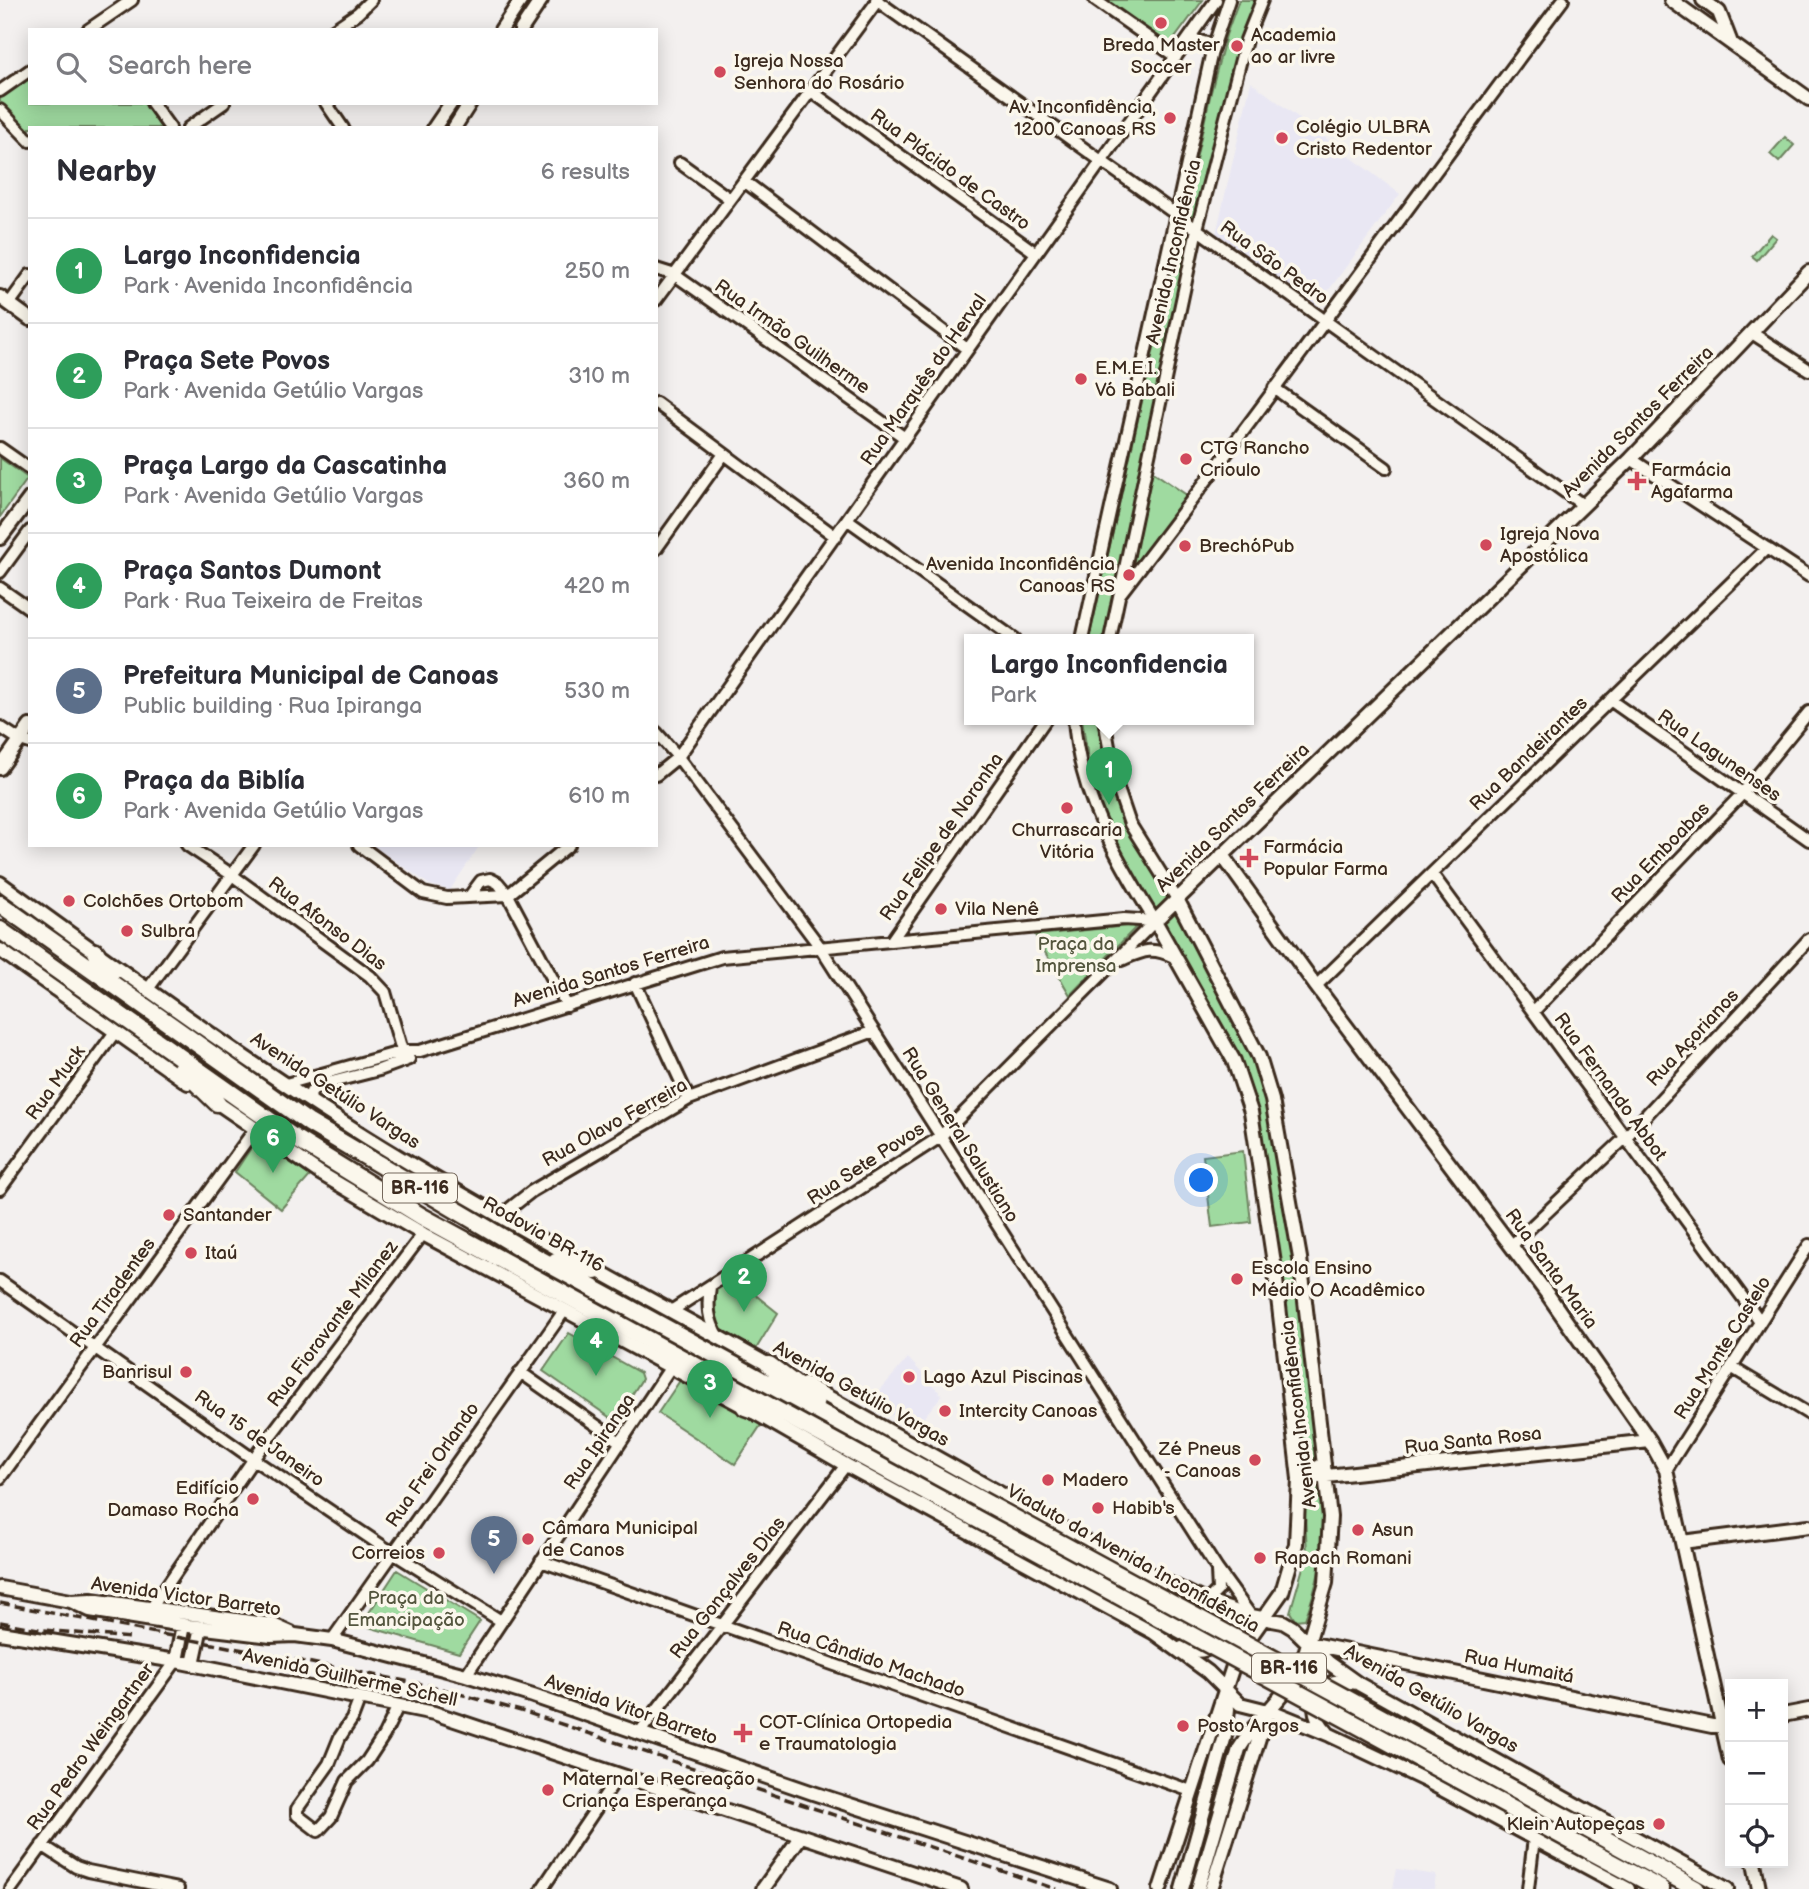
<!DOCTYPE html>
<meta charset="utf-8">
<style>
body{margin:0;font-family:"Balsamiq Sans",sans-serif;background:#f7f7f7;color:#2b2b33}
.controls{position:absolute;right:21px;bottom:21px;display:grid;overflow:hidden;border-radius:0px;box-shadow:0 4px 18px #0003}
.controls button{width:63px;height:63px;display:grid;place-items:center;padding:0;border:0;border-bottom:2px solid #e1e1e2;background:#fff;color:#2b2b33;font:35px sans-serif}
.you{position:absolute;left:1202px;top:1181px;width:24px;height:24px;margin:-18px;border:5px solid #fff;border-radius:50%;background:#1a73e8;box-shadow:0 0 0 10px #1a73e833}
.badge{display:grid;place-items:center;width:46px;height:46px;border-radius:50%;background:#b45309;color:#fff;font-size:23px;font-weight:700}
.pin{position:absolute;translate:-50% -58px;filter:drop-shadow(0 2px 4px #0008)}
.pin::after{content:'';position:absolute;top:37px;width:24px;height:21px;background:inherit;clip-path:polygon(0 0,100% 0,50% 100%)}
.popup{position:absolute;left:964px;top:634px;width:290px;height:91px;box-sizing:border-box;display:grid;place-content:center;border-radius:0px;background:#fff;filter:drop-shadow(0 2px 5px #0005);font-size:23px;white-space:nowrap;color:#7c7c81}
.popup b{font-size:26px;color:#2b2b33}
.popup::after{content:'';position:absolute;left:50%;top:100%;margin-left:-14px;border:14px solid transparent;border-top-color:#fff}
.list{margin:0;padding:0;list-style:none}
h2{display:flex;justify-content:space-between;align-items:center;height:91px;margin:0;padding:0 28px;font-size:30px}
h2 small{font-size:23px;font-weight:400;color:#7c7c81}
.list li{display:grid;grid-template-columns:46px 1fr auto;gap:21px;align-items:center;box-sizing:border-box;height:105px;padding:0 28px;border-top:2px solid #e1e1e2}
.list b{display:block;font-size:26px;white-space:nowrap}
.list p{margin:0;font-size:23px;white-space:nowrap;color:#7c7c81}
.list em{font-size:23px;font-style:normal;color:#7c7c81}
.icon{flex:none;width:38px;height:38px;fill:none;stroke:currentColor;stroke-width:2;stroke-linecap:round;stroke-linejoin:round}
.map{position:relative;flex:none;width:1809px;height:1889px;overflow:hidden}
.search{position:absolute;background:#fff;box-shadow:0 4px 18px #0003;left:28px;top:28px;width:630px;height:77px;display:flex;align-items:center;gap:18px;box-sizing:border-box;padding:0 24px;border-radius:0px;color:#7c7c81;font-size:26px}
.panel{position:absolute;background:#fff;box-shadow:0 4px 18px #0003;left:28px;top:126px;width:630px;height:721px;border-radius:0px}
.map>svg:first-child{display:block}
.built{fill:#e9e7f3}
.green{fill:#9fdaa0;stroke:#6d825f;stroke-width:2}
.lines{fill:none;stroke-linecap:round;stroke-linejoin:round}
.minor-casing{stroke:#3b2a1e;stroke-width:16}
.major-casing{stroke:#3b2a1e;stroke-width:18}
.highway-casing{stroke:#3b2a1e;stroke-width:21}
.minor{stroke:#fbf7ec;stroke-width:10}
.major{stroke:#fbf7ec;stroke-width:12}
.highway{stroke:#fbf7ec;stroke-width:16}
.rail{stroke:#3b2a1e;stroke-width:3.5;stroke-dasharray:10 5;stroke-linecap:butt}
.highway-bridge-casing{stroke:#3b2a1e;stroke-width:21;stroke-linecap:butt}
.highway-bridge{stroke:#fbf7ec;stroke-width:16}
.poi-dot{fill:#d1495b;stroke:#fbf7ec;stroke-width:2.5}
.labels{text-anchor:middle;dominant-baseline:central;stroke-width:7;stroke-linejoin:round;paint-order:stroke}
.shield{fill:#fbf7ec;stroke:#75685c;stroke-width:2}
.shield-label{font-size:18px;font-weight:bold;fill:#3b2a1e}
.poi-label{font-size:19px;fill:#3b2a1e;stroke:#fbf7ec;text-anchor:start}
.street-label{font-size:19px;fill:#3b2a1e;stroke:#fbf7ec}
.park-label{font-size:19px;fill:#54563e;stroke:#fbf7ec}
</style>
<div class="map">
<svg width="1809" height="1889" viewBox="0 0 1809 1889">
<rect width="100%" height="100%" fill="#f3f0ef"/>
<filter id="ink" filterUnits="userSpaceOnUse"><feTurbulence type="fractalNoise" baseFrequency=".0143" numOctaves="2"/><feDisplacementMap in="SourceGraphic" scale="14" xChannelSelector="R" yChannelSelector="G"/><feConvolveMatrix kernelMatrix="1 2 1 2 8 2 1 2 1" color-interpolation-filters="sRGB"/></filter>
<g filter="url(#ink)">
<path class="built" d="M1251,82l149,112 -83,112 -101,-72z
M372,845h108l-30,45 -20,-5z
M908,1358l34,37 -26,32 -47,-24z
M1397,1869l39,6 -2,14h-41z"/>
<path class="green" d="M1104,0h99l-34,46z
M1239,0h19l-15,39 -137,600h-17l122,-547 15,-57z
M30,78v25h114l17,25h-131v7l-30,-32v-5z
M1785,137l9,8 -15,17 -9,-8z
M1771,234l5,4 -19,22 -5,-4z
M0,458l28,20 -28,39z
M1152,471l36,25 -59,75z
M1082,719h18l27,108 128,228 14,46 26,155 31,261c-2,37 -8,68 -21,102l-10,1 -5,-8 17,-58 -5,-98 -63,-394 -130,-232 -18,-52z
M1138,925l-68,70 -35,-60z
M262,1140l16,9 33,26 -30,34 -46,-37 20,-30z
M1243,1151l8,71 -39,5 -9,-71z
M732,1276l46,37 -22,36 -38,-21 -5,-10v-29z
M569,1333l71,40 2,6 -27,42 -72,-50z
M681,1379l82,43 -28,42 -77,-51z
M397,1570l83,51 -21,32 -98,-28z"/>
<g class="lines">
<g class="minor-casing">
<path id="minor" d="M876,0l707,505
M1095,0l81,57
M88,30l44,-30
M333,30l25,-17 13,-13
M1184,45l12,-5 11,3 5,8
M0,91l30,-21
M811,91l225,162
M152,103l18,25
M326,103l17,25
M0,110l30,31
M188,128l36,-25
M680,163l50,36
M744,181l223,168
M656,269l19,6 230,163
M656,300l222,-300
M9,304l21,-29
M1752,333l57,37
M1274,388l112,80
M656,403l180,134
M0,448l30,21
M1631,459l178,117
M848,520l167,119
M656,549l68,-95
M0,572l30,-41
M0,588l30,21
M1120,594c151,-195 294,-397 443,-594
M1082,639l130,-588 17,-51
M1110,639l87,-410 49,-189 16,-40
M1610,700l199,140
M1074,719c5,76 42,139 81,202
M1104,719l11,61 15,44 47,75
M0,727l20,13 10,3
M656,732l22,25 142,190 397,622 34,47
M656,775l22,-18 538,-757
M187,845l45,30 138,101 15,16 20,69
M359,845l64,48 24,5 61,-3
M1432,874l328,447
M508,895l61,-50
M469,897l12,-16 9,-2 8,4 10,12 59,111
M892,940l154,-221
M1121,960c22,-9 30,-14 53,-3
M635,983l54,116
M1316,986l451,-438
M148,989l106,-144
M1533,1012l209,-218 67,-82
M286,1084l118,-33h16l302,-94 402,-38 31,2
M310,1100l1,-8 5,-6 63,-16 30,-11
M0,1189l115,-157
M499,1217l33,-26 157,-92 185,-68
M1511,1246l114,-108 184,-199
M0,1281l253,178 129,87 119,75
M710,1287c-3,19 -2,33 8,50
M671,1311l269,-174 215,-216
M1731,1367l78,47
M520,1372l100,70
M1666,1470l143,-225
M0,1478l255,-349
M541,1561l650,230
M1207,1601l11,-11 -1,-19
M152,1607l109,-159 162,-214
M332,1640l232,-329
M466,1675l204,-307
M360,1698l-8,21 -12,18 -11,27 -32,45v6l21,16 13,-14 16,-36 20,-20 17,-26 14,-29
M639,1733l207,-268
M42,1845l34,22 12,4 90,18
M11,1889l165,-228
M542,1889l76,-113
M1528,1889l6,-51"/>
</g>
<g class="major-casing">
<path id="major" d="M1671,0l138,99
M1703,0l16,12 12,31
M501,30l20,-30
M521,30l20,-30
M434,128l17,-25
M454,128l16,-25
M0,297l30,22
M0,538l30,-40
M0,768l30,-42
M1222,855l94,131 232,309 102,146 16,29 64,290
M0,883c126,91 252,184 384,265 128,78 261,148 392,221
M1177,899l82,158 13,43 28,158 30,259 -4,66 -23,77 -15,28 -37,43 -12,18 -41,140
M0,950l188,133
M212,1099l108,74 103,61 322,173 101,58 307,167 55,40 32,32 36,9 54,22 95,45 203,109
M805,1384l300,168 98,48 43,15 37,7 10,6 36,35 28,20 370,206
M1298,1466c8,4 18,3 26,-2
M1299,1479l351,-38
M1682,1542l127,-16
M0,1588l71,13 20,-1 182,25 18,8
M71,1601l19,9 99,16 82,10 24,-1 37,5 134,35 67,21 280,97 297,96
M0,1633l176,28 258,52 527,176
M1308,1643l404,83h17
M1182,1648c38,12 49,-19 23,-46
M176,1661l7,-36
M193,1664l8,-37
M1783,1715l26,-5
M1327,1732c-13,-13 -20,-38 2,-48 8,-4 19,-2 28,-1
M1754,1863l5,26
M763,1889l38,-53
M1160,1889l76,-232 46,-65 14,-48 3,-65 -25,-216 -23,-151 -17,-51 -79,-140 476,-462 178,-187
M1182,1889l43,-153 3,-27 -2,-13
M1211,1889l55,-173"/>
</g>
<g class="highway-casing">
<path id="highway" d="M0,904l309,219 225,133 447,244
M0,930l296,209 125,77 554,302
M96,952l6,12 9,9
M181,1068l36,35
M556,1261l39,10
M769,1365l47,35
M745,1407l31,11
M1598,1835l98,54
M1588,1850l73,39"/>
</g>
<use href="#minor" class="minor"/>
<use href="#major" class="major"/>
<use href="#highway" class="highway"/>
<path class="rail" d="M0,1603l431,83 97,27 528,176
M0,1622l44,8 87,8"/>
<g class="highway-bridge-casing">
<path id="highway-bridge" d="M981,1500l617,335
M975,1518l613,332"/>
</g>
<use href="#highway-bridge" class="highway-bridge"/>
</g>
</g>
<g class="poi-dot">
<circle cx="1161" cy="23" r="7"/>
<circle cx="1237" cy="46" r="7"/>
<circle cx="720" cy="72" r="7"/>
<circle cx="1170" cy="118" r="7"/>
<circle cx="1282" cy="138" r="7"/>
<circle cx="1081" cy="379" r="7"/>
<circle cx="1186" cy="459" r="7"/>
<path d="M1633.5 470.5h7v7h7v7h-7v7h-7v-7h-7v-7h7z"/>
<circle cx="1486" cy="545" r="7"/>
<circle cx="1185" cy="546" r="7"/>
<circle cx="1129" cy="575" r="7"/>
<circle cx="1067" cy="808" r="7"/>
<path d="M1245.5 847.5h7v7h7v7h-7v7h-7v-7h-7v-7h7z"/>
<circle cx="69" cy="901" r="7"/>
<circle cx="941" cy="909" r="7"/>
<circle cx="127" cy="931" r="7"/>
<circle cx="169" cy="1215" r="7"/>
<circle cx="191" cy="1253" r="7"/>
<circle cx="1237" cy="1279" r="7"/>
<circle cx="186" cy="1372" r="7"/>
<circle cx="909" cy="1377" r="7"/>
<circle cx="945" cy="1411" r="7"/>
<circle cx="1255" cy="1460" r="7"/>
<circle cx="1048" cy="1480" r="7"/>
<circle cx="253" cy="1499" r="7"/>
<circle cx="1098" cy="1508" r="7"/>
<circle cx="1358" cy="1530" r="7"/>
<circle cx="528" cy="1539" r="7"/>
<circle cx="439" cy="1553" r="7"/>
<circle cx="1260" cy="1558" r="7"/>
<circle cx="1183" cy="1726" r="7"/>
<path d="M739.5 1722.5h7v7h7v7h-7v7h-7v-7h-7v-7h7z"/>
<circle cx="548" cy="1790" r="7"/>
<circle cx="1659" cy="1824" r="7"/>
</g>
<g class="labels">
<g class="shield">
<rect x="383" y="1173.5" width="74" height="29" rx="5"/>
<rect x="1252" y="1653.5" width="74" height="29" rx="5"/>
</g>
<g class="shield-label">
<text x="420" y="1188">BR-116</text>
<text x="1289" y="1668">BR-116</text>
</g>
<g class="poi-label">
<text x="1251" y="35">Academia<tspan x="1251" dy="22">ao ar livre</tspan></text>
<text x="1161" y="45" text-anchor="middle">Breda Master<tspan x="1161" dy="22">Soccer</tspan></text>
<text x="734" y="61">Igreja Nossa<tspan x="734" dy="22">Senhora do Rosário</tspan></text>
<text x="1156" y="107" text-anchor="end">Av. Inconfidência,<tspan x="1156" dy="22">1200 Canoas RS</tspan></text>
<text x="1296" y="127">Colégio ULBRA<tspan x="1296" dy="22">Cristo Redentor</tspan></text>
<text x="1095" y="368">E.M.E.I.<tspan x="1095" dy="22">Vó Babali</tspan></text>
<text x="1200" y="448">CTG Rancho<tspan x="1200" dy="22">Crioulo</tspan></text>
<text x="1651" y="470">Farmácia<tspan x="1651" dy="22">Agafarma</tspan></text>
<text x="1500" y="534">Igreja Nova<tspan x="1500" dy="22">Apostólica</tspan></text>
<text x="1199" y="546">BrechóPub</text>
<text x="1115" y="564" text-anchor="end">Avenida Inconfidência<tspan x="1115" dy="22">Canoas RS</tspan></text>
<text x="1067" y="830" text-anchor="middle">Churrascaria<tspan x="1067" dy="22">Vitória</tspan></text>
<text x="1263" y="847">Farmácia<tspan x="1263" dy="22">Popular Farma</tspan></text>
<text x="83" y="901">Colchões Ortobom</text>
<text x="955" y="909">Vila Nenê</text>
<text x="141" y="931">Sulbra</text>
<text x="183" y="1215">Santander</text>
<text x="205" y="1253">Itaú</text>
<text x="1251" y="1268">Escola Ensino<tspan x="1251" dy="22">Médio O Acadêmico</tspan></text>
<text x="172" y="1372" text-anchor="end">Banrisul</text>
<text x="923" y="1377">Lago Azul Piscinas</text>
<text x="959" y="1411">Intercity Canoas</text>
<text x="1241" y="1449" text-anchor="end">Zé Pneus<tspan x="1241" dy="22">- Canoas</tspan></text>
<text x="1062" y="1480">Madero</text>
<text x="239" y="1488" text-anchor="end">Edifício<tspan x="239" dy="22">Damaso Rocha</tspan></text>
<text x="1112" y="1508">Habib's</text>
<text x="542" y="1528">Câmara Municipal<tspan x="542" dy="22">de Canos</tspan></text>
<text x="1372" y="1530">Asun</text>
<text x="425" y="1553" text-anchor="end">Correios</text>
<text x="1274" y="1558">Rapach Romani</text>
<text x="759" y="1722">COT-Clínica Ortopedia<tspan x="759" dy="22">e Traumatologia</tspan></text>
<text x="1197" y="1726">Posto Argos</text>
<text x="562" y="1779">Maternal e Recreação<tspan x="562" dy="22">Criança Esperança</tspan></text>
<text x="1645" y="1824" text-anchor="end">Klein Autopeças</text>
</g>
<g class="street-label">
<text transform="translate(950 170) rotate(36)">Rua Plácido de Castro</text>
<text transform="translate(1174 252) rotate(-77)">Avenida Inconfidência</text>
<text transform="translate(1274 263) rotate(36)">Rua São Pedro</text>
<text transform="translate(792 337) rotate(35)">Rua Irmão Guilherme</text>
<text transform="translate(924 380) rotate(-55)">Rua Marquês do Herval</text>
<text transform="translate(1638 422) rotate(-45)">Avenida Santos Ferreira</text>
<text transform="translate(1529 754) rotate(-44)">Rua Bandeirantes</text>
<text transform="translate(1719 756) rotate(35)">Rua Lagunenses</text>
<text transform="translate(1233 818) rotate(-44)">Avenida Santos Ferreira</text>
<text transform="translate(942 837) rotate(-55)">Rua Felipe de Noronha</text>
<text transform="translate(1661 853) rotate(-46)">Rua Emboabas</text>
<text transform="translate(327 924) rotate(37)">Rua Afonso Dias</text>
<text transform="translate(611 972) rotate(-17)">Avenida Santos Ferreira</text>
<text transform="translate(1693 1038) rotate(-47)">Rua Açorianos</text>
<text transform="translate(56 1083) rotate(-54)">Rua Muck</text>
<text transform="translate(1610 1087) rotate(54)">Rua Fernando Abbot</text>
<text transform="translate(335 1091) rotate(33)">Avenida Getúlio Vargas</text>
<text transform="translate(615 1123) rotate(-29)">Rua Olavo Ferreira</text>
<text transform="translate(960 1135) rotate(58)">Rua General Salustiano</text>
<text transform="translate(866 1164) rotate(-33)">Rua Sete Povos</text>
<text transform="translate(543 1235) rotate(29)">Rodovia BR-116</text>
<text transform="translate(1551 1269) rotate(54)">Rua Santa Maria</text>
<text transform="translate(113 1293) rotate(-54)">Rua Tiradentes</text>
<text transform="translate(333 1324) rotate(-53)">Rua Fioravante Milanez</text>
<text transform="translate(1723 1348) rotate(-58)">Rua Monte Castelo</text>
<text transform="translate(861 1394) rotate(29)">Avenida Getúlio Vargas</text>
<text transform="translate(1299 1414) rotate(-97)">Avenida Inconfidência</text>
<text transform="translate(259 1439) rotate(35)">Rua 15 de Janeiro</text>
<text transform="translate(1473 1441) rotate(-6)">Rua Santa Rosa</text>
<text transform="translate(600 1442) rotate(-56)">Rua Ipiranga</text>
<text transform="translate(433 1465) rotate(-55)">Rua Frei Orlando</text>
<text transform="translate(1133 1559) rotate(29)">Viaduto da Avenida Inconfidência</text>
<text transform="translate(728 1588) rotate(-52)">Rua Gonçalves Dias</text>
<text transform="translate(186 1597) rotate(8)">Avenida Victor Barreto</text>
<text transform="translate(871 1660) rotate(19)">Rua Cândido Machado</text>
<text transform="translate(1519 1667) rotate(11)">Rua Humaitá</text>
<text transform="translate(350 1678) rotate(12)">Avenida Guilherme Schell</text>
<text transform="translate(1431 1699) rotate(30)">Avenida Getúlio Vargas</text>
<text transform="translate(631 1710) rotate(19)">Avenida Vitor Barreto</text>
<text transform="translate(91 1747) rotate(-54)">Rua Pedro Weingartner</text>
</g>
<g class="park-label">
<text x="1076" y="944">Praça da<tspan x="1076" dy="22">Imprensa</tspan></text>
<text x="406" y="1598">Praça da<tspan x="406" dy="22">Emancipação</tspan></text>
</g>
</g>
</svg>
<div class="controls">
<button>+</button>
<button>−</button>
<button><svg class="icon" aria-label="locate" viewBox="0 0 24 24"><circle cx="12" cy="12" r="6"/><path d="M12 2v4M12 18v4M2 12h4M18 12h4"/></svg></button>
</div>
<div class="you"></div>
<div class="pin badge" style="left:1109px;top:805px;background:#2e9e5b">1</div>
<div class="popup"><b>Largo Inconfidencia</b>Park</div>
<div class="pin badge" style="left:744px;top:1312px;background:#2e9e5b">2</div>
<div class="pin badge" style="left:710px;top:1418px;background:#2e9e5b">3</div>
<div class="pin badge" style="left:596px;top:1376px;background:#2e9e5b">4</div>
<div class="pin badge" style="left:494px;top:1574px;background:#5c6f8a">5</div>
<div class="pin badge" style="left:273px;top:1173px;background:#2e9e5b">6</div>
<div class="search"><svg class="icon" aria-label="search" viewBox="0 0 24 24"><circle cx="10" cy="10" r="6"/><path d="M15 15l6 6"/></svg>Search here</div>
<section class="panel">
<h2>Nearby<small>6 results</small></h2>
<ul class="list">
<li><span class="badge" style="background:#2e9e5b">1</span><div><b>Largo Inconfidencia</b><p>Park · Avenida Inconfidência</p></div><em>250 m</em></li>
<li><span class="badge" style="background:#2e9e5b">2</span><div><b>Praça Sete Povos</b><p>Park · Avenida Getúlio Vargas</p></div><em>310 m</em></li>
<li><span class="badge" style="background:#2e9e5b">3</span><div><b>Praça Largo da Cascatinha</b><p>Park · Avenida Getúlio Vargas</p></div><em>360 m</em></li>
<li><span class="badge" style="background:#2e9e5b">4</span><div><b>Praça Santos Dumont</b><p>Park · Rua Teixeira de Freitas</p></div><em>420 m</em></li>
<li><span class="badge" style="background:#5c6f8a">5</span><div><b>Prefeitura Municipal de Canoas</b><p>Public building · Rua Ipiranga</p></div><em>530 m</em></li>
<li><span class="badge" style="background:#2e9e5b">6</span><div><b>Praça da Biblía</b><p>Park · Avenida Getúlio Vargas</p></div><em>610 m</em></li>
</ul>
</section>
</div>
